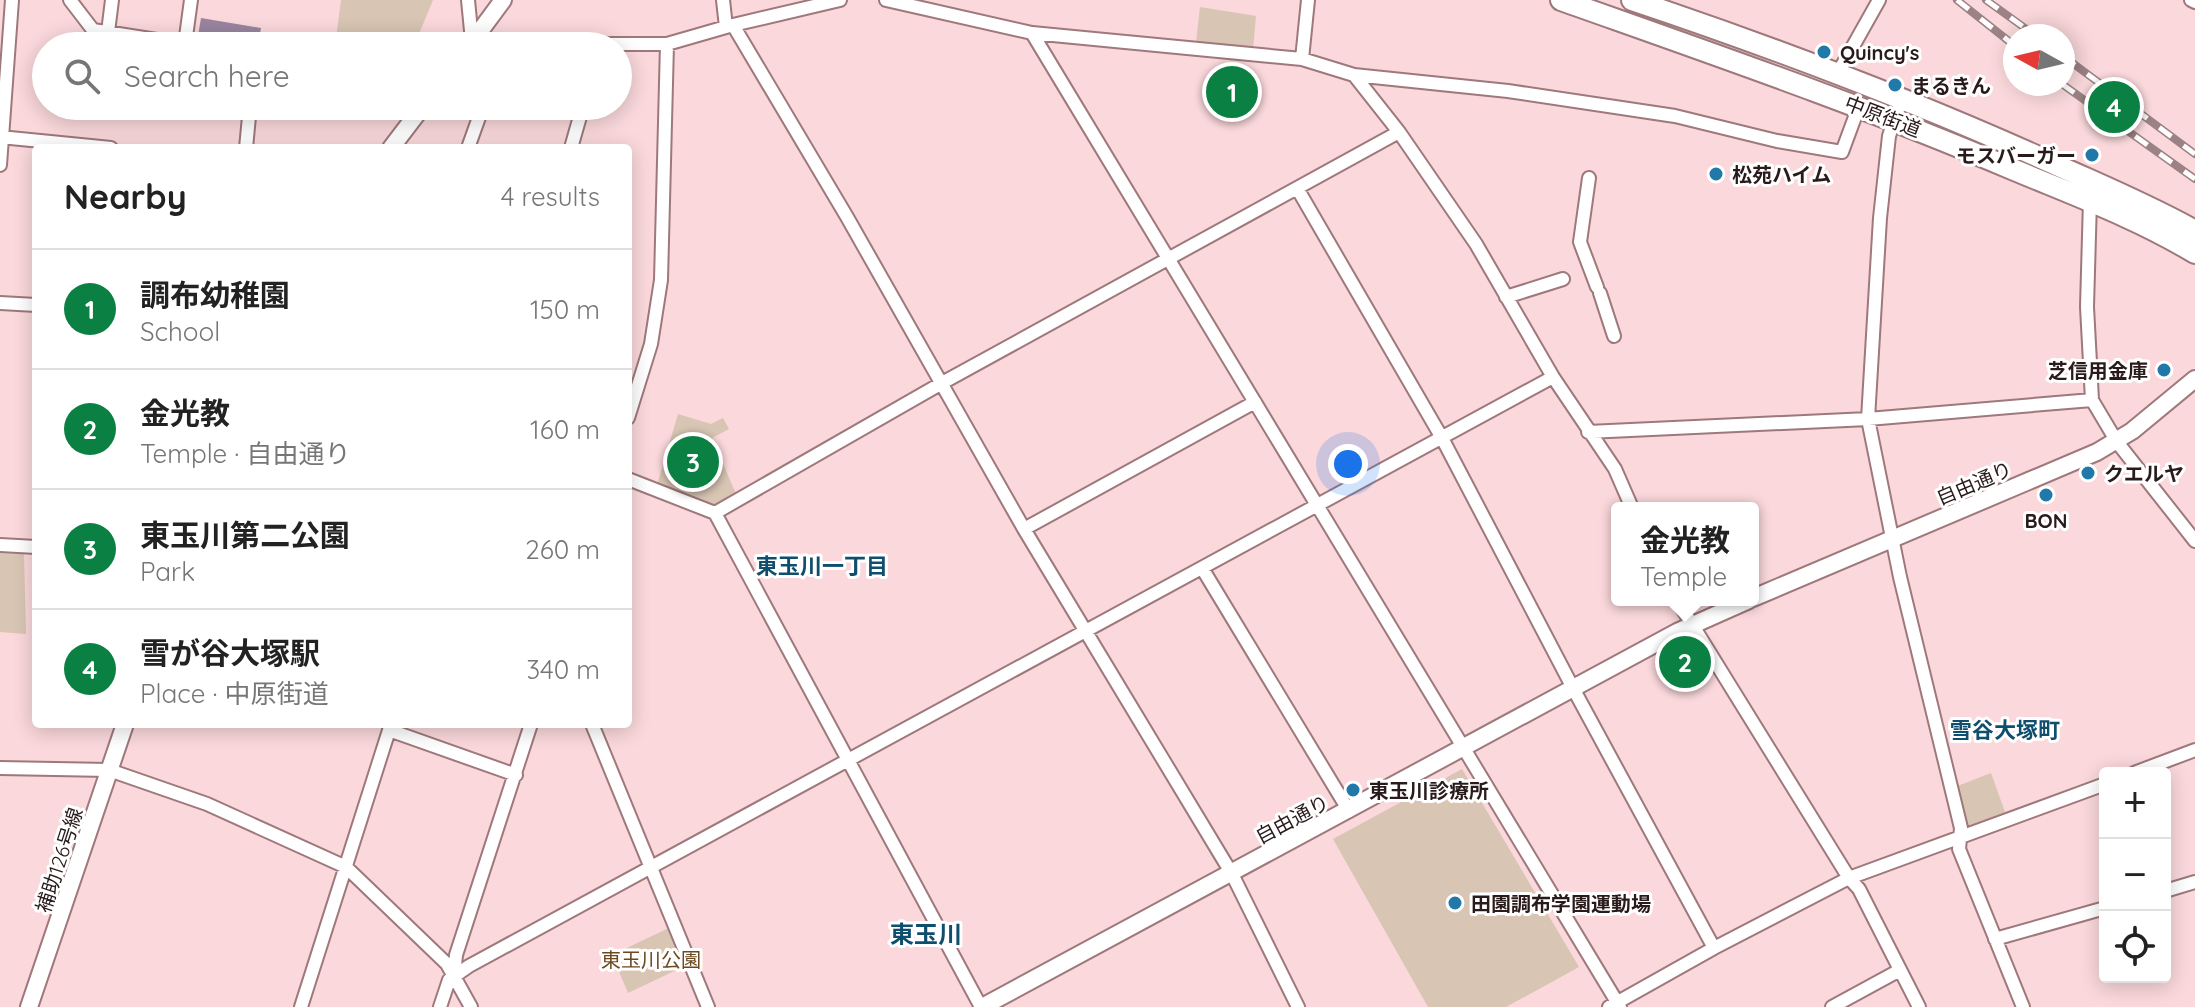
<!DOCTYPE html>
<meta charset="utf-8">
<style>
body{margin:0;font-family:Quicksand,"Noto Sans JP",sans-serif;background:#f6f6f6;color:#222}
.controls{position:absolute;right:24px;bottom:24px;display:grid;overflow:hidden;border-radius:8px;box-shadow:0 4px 20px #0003}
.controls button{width:72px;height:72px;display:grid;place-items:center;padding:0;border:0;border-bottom:2px solid #e0e0e0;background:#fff;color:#222;font:40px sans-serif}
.compass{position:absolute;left:2003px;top:24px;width:72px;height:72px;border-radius:50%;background:#fff;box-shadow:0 4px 20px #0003;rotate:278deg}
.you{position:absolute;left:1348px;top:464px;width:28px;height:28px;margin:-20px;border:6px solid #fff;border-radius:50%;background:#1a73e8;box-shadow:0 0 0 12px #1a73e833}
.badge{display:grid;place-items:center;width:52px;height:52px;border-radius:50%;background:#0b8043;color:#fff;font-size:26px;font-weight:700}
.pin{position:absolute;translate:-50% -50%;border:4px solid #fff;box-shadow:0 2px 8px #0006}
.popup{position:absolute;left:1611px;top:502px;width:148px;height:104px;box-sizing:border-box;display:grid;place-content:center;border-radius:8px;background:#fff;filter:drop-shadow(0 2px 6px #0005);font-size:26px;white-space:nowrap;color:#767676}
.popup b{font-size:30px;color:#222}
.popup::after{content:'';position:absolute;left:50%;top:100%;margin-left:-16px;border:16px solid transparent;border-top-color:#fff}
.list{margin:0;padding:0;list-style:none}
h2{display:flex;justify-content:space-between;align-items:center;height:104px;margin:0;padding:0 32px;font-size:34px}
h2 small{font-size:26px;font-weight:400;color:#767676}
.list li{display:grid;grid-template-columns:52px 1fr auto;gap:24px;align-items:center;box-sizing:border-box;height:120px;padding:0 32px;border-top:2px solid #e0e0e0}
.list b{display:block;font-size:30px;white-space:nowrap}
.list p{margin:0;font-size:26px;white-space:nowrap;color:#767676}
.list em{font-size:26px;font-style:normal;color:#767676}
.icon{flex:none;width:44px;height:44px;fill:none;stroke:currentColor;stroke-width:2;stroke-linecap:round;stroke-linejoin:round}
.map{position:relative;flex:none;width:2195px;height:1007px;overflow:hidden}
.search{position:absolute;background:#fff;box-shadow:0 4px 20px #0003;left:32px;top:32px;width:600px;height:88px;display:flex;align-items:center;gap:20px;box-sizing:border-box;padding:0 28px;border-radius:44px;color:#767676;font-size:30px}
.panel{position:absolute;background:#fff;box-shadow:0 4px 20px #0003;left:32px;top:144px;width:600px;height:584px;border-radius:8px}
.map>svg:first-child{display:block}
.green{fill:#d8c5b3}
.water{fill:#99859f}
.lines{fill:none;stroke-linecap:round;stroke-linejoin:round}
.minor-casing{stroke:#9e787b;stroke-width:16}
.tertiary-casing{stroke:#9e787b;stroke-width:20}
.primary-casing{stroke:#9e787b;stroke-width:24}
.minor{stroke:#fff;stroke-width:12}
.tertiary{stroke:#fff;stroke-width:16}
.primary{stroke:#fff;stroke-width:20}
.rail-casing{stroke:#9c8284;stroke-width:8}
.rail{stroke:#fff;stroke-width:5;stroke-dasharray:15;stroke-linecap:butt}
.poi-dot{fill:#2079a8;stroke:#fff;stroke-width:3}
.labels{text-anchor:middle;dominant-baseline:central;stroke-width:6;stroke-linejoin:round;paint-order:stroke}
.poi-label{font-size:20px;font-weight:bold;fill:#291a1b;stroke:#fff;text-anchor:start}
.street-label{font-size:20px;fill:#291a1b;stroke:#fff}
.park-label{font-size:20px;fill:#6c4920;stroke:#fff}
.neighbourhood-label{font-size:22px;font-weight:bold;fill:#104e6e;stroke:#fff}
.quarter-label{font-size:24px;font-weight:bold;fill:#104e6e;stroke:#fff}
</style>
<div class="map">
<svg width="2195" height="1007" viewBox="0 0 2195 1007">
<rect width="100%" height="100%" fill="#fad8db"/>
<path class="green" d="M341,0h92l-19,46h-79z
M1200,7l56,9 -3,33 -57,-6z
M678,414l33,10 12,-6 6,11 -17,9 24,56 -23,12 -56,-21z
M0,553l24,1 2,80 -26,-2z
M1462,769l117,198 -73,40h-78l-95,-168z
M1991,773l14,39 -39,15 -11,-40z
M673,926l16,38 -61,29 -16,-38z"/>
<path class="water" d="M201,18l60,10 -3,17 -60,-9z"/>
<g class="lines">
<g class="minor-casing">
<path id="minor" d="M70,0l23,30 102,16
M468,0l4,41 33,3h162l66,-19 107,-25
M723,0l3,27
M886,0l146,33 270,26 52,16 45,57 77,112 77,133 62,92 17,39
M2191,0l4,2
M733,25l114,192 177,312 208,345 66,133
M108,32l4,-32
M1032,33l588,974
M185,44l6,-44
M1302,59l6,-59
M1838,73l41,-73
M1354,75l154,16 167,25 102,25 65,11 17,-46
M1902,98l-13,38 -9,82 -12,201 32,158 61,251 -2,21 64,158
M0,137l111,11
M246,148l4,-42
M468,148l15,-42
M571,148l12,-42
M0,165l12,-165
M1589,178l-9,64 17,45
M1297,188l145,250 132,252 140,258
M2090,200l-3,107 5,93
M1600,293l14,43
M1506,297l57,-18
M0,303l36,2
M628,418l23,-74 10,-64 6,-236
M1588,432l280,-13 224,-19 25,42 78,99
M628,479l87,34 266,494
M715,513l227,-130 457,-251
M1024,529l231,-127
M0,545l36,2
M1202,568l147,243
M1677,600l172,278 10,11 60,118
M592,724l116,283
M389,730l127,45
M0,768l109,2 98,34 139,63 101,97 24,43
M2134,773l61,-23
M2165,891l30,-9
M1995,939l110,-31
M454,977l2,-22 75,-231
M301,1007l90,-283
M440,1007l9,-27 20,-14 1084,-589
M1609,1007l105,-59 135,-70 256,-94
M1832,1007l68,-37"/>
</g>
<g class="tertiary-casing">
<path id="tertiary" d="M469,46l34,-46
M391,148l32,-42
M1753,598l344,-146 35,-21 63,-52
M29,1007l96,-283
M982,1007l695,-375 72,-32"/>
</g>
<g class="primary-casing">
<path id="primary" d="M1561,0c152,54 303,106 451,169 62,26 125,49 183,84
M1632,0c143,48 283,101 420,163 48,22 97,42 143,68"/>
</g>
<use href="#minor" class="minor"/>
<use href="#tertiary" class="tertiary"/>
<use href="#primary" class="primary"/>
<g class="rail-casing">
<path id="rail" d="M1957,0l58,46
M1986,0l50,36
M2063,56l132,98
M2062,84l133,95"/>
</g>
<use href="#rail" class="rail"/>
</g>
<g class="poi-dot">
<circle cx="1824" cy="52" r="8"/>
<circle cx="1895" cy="85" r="8"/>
<circle cx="2092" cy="155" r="8"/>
<circle cx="1716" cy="174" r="8"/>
<circle cx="2164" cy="370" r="8"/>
<circle cx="2088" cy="473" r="8"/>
<circle cx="2046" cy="495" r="8"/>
<circle cx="1353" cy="790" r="8"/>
<circle cx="1455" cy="903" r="8"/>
</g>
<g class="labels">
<g class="poi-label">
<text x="1840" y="52">Quincy's</text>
<text x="1911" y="85">まるきん</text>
<text x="2076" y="155" text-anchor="end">モスバーガー</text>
<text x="1732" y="174">松苑ハイム</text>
<text x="2148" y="370" text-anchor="end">芝信用金庫</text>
<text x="2104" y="473">クエルヤ</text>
<text x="2046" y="520" text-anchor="middle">BON</text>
<text x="1369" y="790">東玉川診療所</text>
<text x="1471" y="903">田園調布学園運動場</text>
</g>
<g class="street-label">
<text transform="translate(1883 116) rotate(21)">中原街道</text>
<text transform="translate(1974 483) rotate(-23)">自由通り</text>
<text transform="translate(1292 819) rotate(-28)">自由通り</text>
<text transform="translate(59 860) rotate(-72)">補助126号線</text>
</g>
<g class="park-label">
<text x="651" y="959">東玉川公園</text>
</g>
<g class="neighbourhood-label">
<text x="822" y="566">東玉川一丁目</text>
<text x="2005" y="730">雪谷大塚町</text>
</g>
<g class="quarter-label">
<text x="926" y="934">東玉川</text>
</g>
</g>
</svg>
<div class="controls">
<button>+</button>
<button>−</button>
<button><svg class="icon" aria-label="locate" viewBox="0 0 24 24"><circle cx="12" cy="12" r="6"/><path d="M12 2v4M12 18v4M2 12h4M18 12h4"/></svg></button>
</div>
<svg class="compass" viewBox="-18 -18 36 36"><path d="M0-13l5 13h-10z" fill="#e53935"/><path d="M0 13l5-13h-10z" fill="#767676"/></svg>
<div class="you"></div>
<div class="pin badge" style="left:1232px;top:92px">1</div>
<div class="pin badge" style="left:1685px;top:662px">2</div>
<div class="popup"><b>金光教</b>Temple</div>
<div class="pin badge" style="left:693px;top:462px">3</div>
<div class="pin badge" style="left:2114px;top:107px">4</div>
<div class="search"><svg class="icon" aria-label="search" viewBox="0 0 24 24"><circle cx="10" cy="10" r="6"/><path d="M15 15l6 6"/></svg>Search here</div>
<section class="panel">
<h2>Nearby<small>4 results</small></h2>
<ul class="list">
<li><span class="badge">1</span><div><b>調布幼稚園</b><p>School</p></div><em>150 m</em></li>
<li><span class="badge">2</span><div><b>金光教</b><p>Temple · 自由通り</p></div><em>160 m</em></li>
<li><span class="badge">3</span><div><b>東玉川第二公園</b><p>Park</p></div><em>260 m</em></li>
<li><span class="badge">4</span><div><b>雪が谷大塚駅</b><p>Place · 中原街道</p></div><em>340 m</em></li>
</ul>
</section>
</div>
